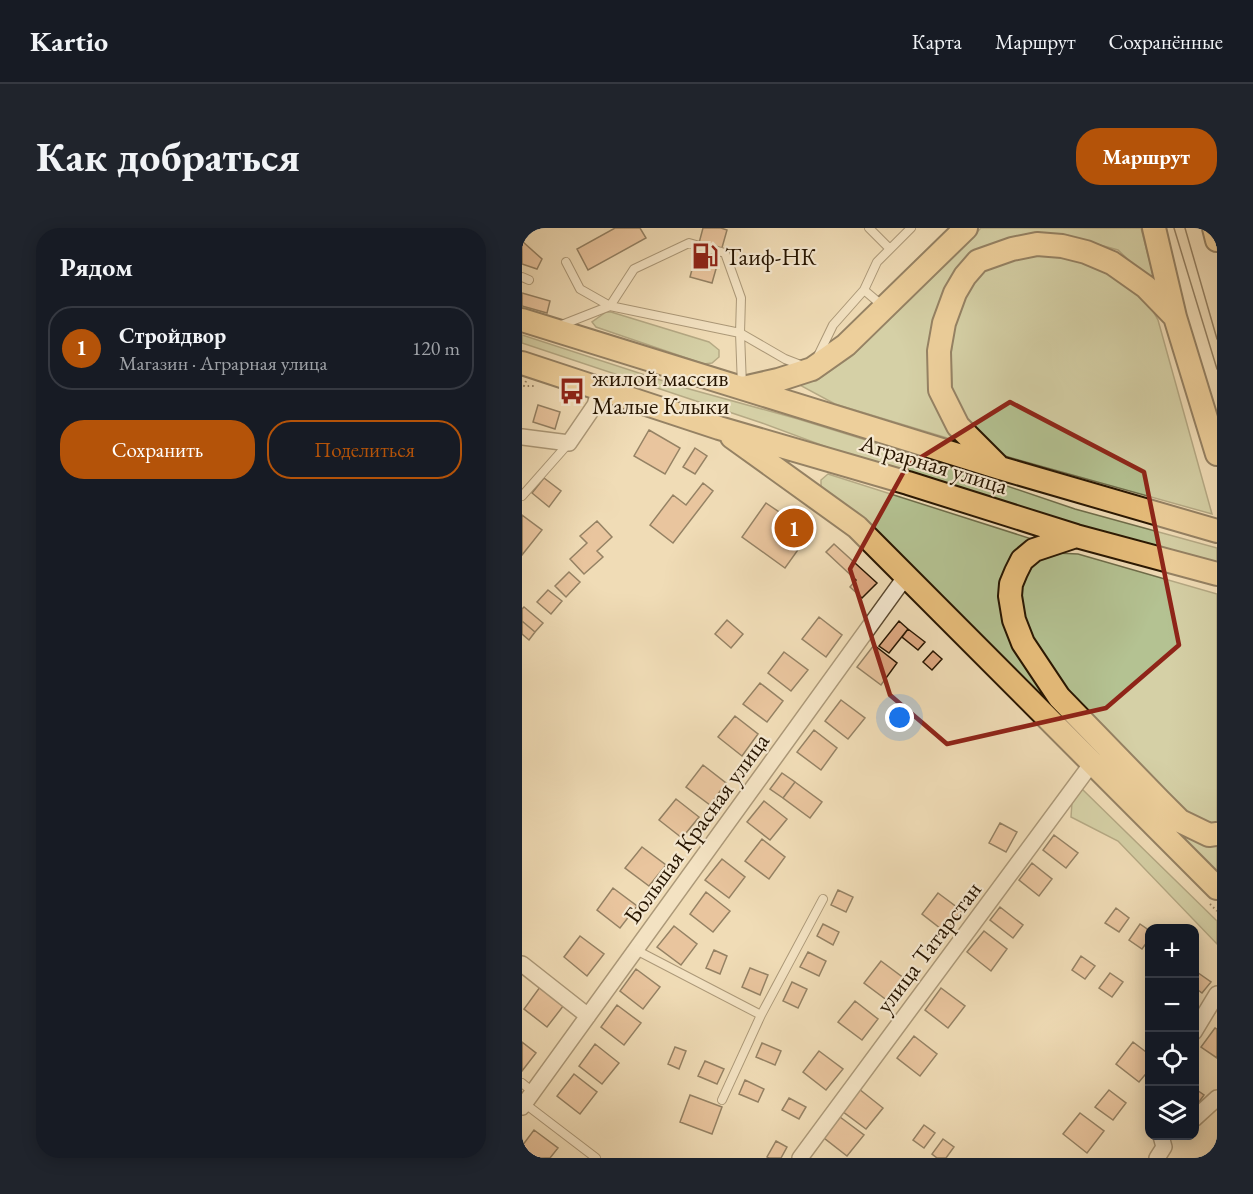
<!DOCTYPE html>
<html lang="ru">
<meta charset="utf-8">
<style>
body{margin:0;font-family:"EB Garamond",serif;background:#20242c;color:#f1f3f6}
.controls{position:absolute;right:18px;bottom:18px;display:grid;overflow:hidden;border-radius:12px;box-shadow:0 3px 15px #0003}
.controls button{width:54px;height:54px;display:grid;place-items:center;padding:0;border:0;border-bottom:2px solid #363941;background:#171b24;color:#f1f3f6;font:30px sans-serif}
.you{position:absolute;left:378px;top:490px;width:21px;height:21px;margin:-15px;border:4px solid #fff;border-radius:50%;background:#1a73e8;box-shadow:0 0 0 9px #1a73e833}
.badge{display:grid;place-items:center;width:39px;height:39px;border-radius:50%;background:#b45309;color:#fff;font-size:20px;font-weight:700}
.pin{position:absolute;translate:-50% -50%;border:3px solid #fff;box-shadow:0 2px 6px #0006}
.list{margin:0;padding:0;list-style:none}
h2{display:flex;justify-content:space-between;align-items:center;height:78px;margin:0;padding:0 24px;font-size:26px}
h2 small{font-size:20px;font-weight:400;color:#9ea1a6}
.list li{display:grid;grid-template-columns:39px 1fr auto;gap:18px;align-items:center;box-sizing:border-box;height:84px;margin:0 12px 12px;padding:0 12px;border:2px solid #363941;border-radius:24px}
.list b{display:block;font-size:22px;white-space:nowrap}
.list p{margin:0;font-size:20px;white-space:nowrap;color:#9ea1a6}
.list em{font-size:20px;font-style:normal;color:#9ea1a6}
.actions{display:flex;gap:12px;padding:18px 24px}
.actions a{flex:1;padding:14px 0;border:2px solid #b45309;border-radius:24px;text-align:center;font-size:21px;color:#b45309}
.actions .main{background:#b45309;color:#fff}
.icon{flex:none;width:33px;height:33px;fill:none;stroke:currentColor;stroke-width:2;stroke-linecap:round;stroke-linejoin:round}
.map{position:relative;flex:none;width:695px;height:930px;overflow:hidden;border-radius:24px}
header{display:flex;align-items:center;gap:36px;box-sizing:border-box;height:84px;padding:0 30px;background:#171b24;border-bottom:2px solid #363941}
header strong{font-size:28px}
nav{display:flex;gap:33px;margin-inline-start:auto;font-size:21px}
.intro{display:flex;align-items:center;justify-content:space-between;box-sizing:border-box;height:144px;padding:0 36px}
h1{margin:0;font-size:42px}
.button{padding:15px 27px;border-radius:24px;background:#b45309;color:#fff;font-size:21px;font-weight:700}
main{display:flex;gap:36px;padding:0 36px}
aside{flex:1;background:#171b24;border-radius:24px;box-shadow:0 3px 15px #0003}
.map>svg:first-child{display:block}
.green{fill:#b4c292;stroke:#6e6c49;stroke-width:1.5}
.building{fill:#dfa982;stroke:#271500;stroke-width:1.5}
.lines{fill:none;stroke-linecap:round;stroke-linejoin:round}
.lane-casing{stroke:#59472e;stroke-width:10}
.street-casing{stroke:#59472e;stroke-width:18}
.primary-casing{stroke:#271500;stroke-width:26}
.path{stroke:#271500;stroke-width:2;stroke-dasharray:1.5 3;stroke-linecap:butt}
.lane{stroke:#f5e8d0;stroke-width:8}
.street{stroke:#f5e8d0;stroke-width:15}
.primary{stroke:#e8be7b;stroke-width:22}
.tram{stroke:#271500;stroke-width:1.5}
.marked{fill:none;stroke:#8f2418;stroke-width:4.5;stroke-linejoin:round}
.labels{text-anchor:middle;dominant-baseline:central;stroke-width:4.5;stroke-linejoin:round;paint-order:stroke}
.poi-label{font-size:24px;fill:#271500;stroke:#f5e8d0;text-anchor:start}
.street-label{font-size:24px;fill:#271500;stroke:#f5e8d0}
</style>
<header>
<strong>Kartio</strong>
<nav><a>Карта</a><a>Маршрут</a><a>Сохранённые</a></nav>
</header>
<div class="intro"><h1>Как добраться</h1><a class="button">Маршрут</a></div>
<main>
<aside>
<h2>Рядом<small></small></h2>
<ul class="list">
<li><span class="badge">1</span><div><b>Стройдвор</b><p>Магазин · Аграрная улица</p></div><em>120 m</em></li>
</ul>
<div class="actions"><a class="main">Сохранить</a><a>Поделиться</a></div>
</aside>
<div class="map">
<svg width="695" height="930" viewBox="0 0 695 930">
<rect width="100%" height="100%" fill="#f0dcb6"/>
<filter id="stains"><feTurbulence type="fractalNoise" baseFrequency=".00333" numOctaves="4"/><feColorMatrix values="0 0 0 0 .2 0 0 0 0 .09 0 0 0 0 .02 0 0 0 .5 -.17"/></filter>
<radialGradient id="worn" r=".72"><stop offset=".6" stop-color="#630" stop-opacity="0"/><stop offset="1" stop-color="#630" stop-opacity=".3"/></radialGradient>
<path class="green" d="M459,0h160l15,58 -38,-36 -54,-15 -54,4 -37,18 -41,94 35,93 -132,-40 -41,-22 22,-1 36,-25z
M536,22l83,40 17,30 54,194 -218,-61 -26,-33 -16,-32 -1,-33 3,-29 8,-29 19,-31z
M84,84h5l98,30 10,8v7l-7,6 -8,1 -108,-37 -4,-5z
M0,107l160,52 116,32 126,39 151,51 142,39v18l-315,-91 -140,-52 -240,-80z
M306,246l213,68 -20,13 1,99 195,188v35l-396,-388v-9z
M534,325l22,1 139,40v235l-31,-13 -125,-123 -35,-57 -8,-41 6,-18 14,-17z
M560,561l135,132v23l-99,-103 -47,-24 1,-15z"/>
<path class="building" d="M93,0h25l6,10 -58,32 -11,-21z
M181,0h18l6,2 -15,53 -22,-6z
M0,13l20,18 -5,10 -15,-5z
M0,65l28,8 -3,12 -25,-7z
M16,177l22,7 -5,17 -22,-7z
M127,202l31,18 -15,26 -31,-18z
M173,220l12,8 -12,18 -12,-7z
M22,250l17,13 -12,16 -17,-14z
M181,255l10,8 -40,52 -23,-18 23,-30 13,10z
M244,275l44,30 -25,35 -43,-31z
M0,287l20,15 -20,25z
M75,293l15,16 -15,14 6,6 -19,17 -14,-15 17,-16 -7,-7z
M312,316l43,39 -15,15 -12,-11 6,-7 -30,-28z
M47,344l11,10 -14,15 -11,-11z
M26,362l14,11 -11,13 -14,-12z
M2,379l19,16 -8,9 -13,-11v-12z
M297,389l23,18 -16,22 -24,-18z
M205,392l16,14 -12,14 -16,-14z
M0,393l13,11 -6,8 -7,-6z
M377,393l9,8 -19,24 -10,-7z
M386,401l17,13 -7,8 -16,-13z
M352,417l23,18 -16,22 -24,-18z
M411,423l9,8 -10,11 -9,-8z
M262,424l24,18 -17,21 -23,-18z
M238,455l23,18 -16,21 -24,-18z
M319,472l24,18 -17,21 -23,-18z
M213,488l23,18 -16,22 -24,-19z
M292,502l23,18 -16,22 -24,-18z
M181,537l23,18 -16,22 -24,-18z
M260,545l13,9 -12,16 -13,-9z
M273,554l27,20 -12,16 -27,-20z
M154,571l23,18 -17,21 -23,-18z
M242,573l23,18 -17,21 -23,-18z
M478,595l17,9 -11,20 -17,-9z
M532,607l24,18 -12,15 -23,-18z
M240,611l23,18 -16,22 -24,-18z
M120,619l24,18 -17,21 -24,-18z
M200,631l23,18 -16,21 -24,-18z
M510,635l20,16 -13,17 -20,-16z
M91,660l24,18 -17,22 -23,-18z
M316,662l15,7 -7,15 -15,-7z
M184,664l24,19 -17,21 -23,-18z
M416,665l24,18 -17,21 -23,-18z
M478,679l23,18 -10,13 -23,-18z
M594,680l13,10 -10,14 -14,-9z
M301,696l16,8 -6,13 -16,-9z
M618,696l10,7v7l-8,11 -13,-9z
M152,698l23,18 -16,21 -24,-18z
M462,703l23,18 -16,22 -24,-19z
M58,708l24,18 -17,22 -23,-19z
M192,722l13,6 -7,18 -14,-6z
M286,724l18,9 -7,15 -19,-9z
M559,728l14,10 -10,13 -13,-9z
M359,733l24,18 -17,22 -24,-18z
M228,740l18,7 -8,20 -18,-8z
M114,741l24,18 -17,22 -23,-18z
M672,742l17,12 -9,11 -8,-6z
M588,745l13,9 -11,15 -13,-9z
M270,754l15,7 -9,19 -15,-7z
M18,759l24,18 -17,22 -23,-18z
M419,760l24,18 -17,22 -23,-18z
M333,773l23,18 -16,21 -24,-18z
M95,777l24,18 -17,22 -23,-18z
M693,800l2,1v29l-16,-11z
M392,808l23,18 -17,22 -23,-18z
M0,814l14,11 -14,18z
M611,814l17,13v14l-11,13 -23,-18z
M240,815l19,8 -6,14 -19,-8z
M73,816l24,19 -17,21 -23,-18z
M153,819l11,4 -7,18 -11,-5z
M297,823l24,18 -17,21 -23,-18z
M183,833l19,8 -7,15 -19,-8z
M52,846l23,18 -17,22 -23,-18z
M223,852l19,9 -6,13 -19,-8z
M672,860l10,7 -10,14z
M337,861l24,19 -17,21 -24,-18z
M587,862l17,13 -13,17 -18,-13z
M168,867l32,12 -10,27 -32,-12z
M267,870l17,9 -7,12 -17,-9z
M558,885l24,18 -17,22 -24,-19z
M318,889l24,18 -17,21 -23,-18z
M402,897l11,8 -11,15 -11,-8z
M12,902l24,18 -8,10h-24l-4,-3v-9z
M421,911l11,8 -8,11h-9l-5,-4z
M254,913l11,6 -6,11h-12l-2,-1z"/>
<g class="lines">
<g class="lane-casing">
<path id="lane" d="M347,0l21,21
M44,34l14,27 30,17 130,27 45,26 18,7
M0,49l7,3
M342,62l20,17
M37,98l51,-20 24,-37 55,-26 36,10 16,45 -1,35 2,53
M296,128l15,-31 31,-35 13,-28 34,-34
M0,268l46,-52
M114,722l125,65
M0,855l11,9
M200,872l39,-85 62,-116
M2,875l72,55"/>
</g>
<g class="street-casing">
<path id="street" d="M0,209l47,6 26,-38 5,-17
M0,736l66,52
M672,804l23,-38
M0,879l384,-531
M672,891l23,-21
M278,930l292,-395
M635,930l7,-11 -3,-11"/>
</g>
<g class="primary-casing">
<path id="primary" d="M632,0l21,89 42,137
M692,0l3,12
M0,92l478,148 217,63
M0,135l197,65 189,55 168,53 141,38
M221,160l35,-8 34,-11 34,-24 120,-117
M210,209l125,90 360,361
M475,237l-39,-39 -18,-36 -1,-39 5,-28 11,-30 10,-17 13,-15 34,-12 25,-5 25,2 24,6 26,11 34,24 29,30
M554,308l-42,14 -12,10 -6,12 -5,12 -1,12 4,24 9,23 36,54 101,104 20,20 29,14 8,-1"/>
</g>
<path class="path" d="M4,153l-2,5h10
M688,676l7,7"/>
<use href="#lane" class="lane"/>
<use href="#street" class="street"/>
<use href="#primary" class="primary"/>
<path class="tram" d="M652,0l43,141
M663,0l32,111"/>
</g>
<path d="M0 0H695V930H0ZM488,174l134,70 35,173 -73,63 -159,36 -57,-49 -40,-126 57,-103z" fill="#f0dcb6" fill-opacity=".55" fill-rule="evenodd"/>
<path class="marked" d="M488,174l134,70 35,173 -73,63 -159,36 -57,-49 -40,-126 57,-103z"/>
<defs>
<g id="fuel-bare" transform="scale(2.07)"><path d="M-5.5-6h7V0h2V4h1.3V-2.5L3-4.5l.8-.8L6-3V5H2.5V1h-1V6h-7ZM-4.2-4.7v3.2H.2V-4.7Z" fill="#8f2418" stroke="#f5e8d0" stroke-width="2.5" paint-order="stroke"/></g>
<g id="bus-bare" transform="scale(2.07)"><path d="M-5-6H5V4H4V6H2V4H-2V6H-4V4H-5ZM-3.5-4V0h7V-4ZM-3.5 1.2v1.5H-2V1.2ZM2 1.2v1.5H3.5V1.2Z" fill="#8f2418" stroke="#f5e8d0" stroke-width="2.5" paint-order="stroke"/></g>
</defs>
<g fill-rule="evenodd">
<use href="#fuel-bare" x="183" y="28"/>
<use href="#bus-bare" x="50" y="163"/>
</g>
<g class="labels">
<g class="poi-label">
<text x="203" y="28">Таиф-НК</text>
<text x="70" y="149">жилой массив<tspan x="70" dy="28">Малые Клыки</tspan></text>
</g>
<g class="street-label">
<text transform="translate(412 236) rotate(17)">Аграрная улица</text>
<text transform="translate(174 600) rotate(-54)">Большая Красная улица</text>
<text transform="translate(406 719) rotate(-53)">улица Татарстан</text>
</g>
</g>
<rect width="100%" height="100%" filter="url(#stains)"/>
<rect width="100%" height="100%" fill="url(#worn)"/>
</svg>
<div class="controls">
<button>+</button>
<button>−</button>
<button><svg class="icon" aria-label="locate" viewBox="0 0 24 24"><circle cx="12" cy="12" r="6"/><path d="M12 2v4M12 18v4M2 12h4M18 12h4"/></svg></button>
<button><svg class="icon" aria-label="layers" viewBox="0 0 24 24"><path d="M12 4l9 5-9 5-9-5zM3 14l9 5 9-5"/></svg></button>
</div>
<div class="you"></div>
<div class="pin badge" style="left:272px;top:300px">1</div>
</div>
</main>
